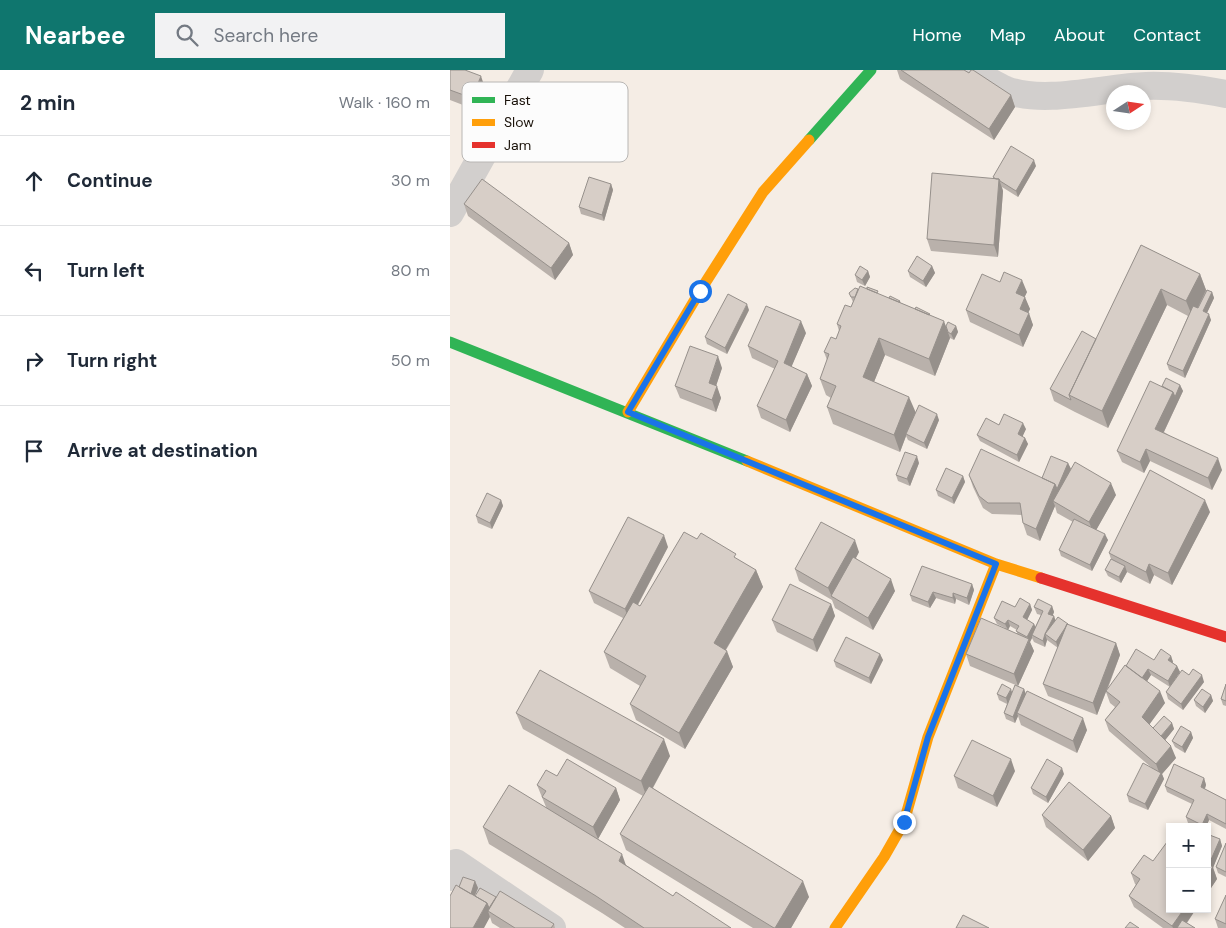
<!DOCTYPE html>
<meta charset="utf-8">
<style>
body{margin:0;font-family:"DM Sans",sans-serif;background:#f2f2f3;color:#1f2937}
.controls{position:absolute;right:15px;bottom:15px;display:grid;overflow:hidden;border-radius:0px;box-shadow:0 2px 8px #0003}
.controls button{width:45px;height:45px;display:grid;place-items:center;padding:0;border:0;border-bottom:1px solid #e0e1e3;background:#fff;color:#1f2937;font:25px sans-serif}
.compass{position:absolute;left:656px;top:15px;width:45px;height:45px;border-radius:50%;background:#fff;box-shadow:0 2px 8px #0003;rotate:78deg}
.stop{position:absolute;width:15px;height:15px;margin:-11px;border:4px solid #1a73e8;border-radius:50%;background:#fff}
.stop.end{background:#1a73e8;border-color:#fff;box-shadow:0 1px 5px #0008}
.list{margin:0;padding:0;list-style:none}
h2{display:flex;justify-content:space-between;align-items:center;height:65px;margin:0;padding:0 20px;font-size:21px}
h2 small{font-size:16px;font-weight:400;color:#747a83}
.list li{display:grid;grid-template-columns:32px 1fr auto;gap:15px;align-items:center;box-sizing:border-box;height:90px;padding:0 20px;border-top:1px solid #e0e1e3}
.list b{display:block;font-size:19px;white-space:nowrap}
.list em{font-size:16px;font-style:normal;color:#747a83}
.icon{flex:none;width:28px;height:28px;fill:none;stroke:currentColor;stroke-width:2;stroke-linecap:round;stroke-linejoin:round}
.map{position:relative;flex:none;width:776px;height:858px;overflow:hidden}
header{display:flex;align-items:center;gap:30px;box-sizing:border-box;height:70px;padding:0 25px;background:#0f766e;color:#fff}
header strong{font-size:24px}
nav{display:flex;gap:28px;margin-inline-start:auto;font-size:18px}
.search{width:350px;height:45px;background:#f2f2f3;display:flex;align-items:center;gap:12px;box-sizing:border-box;padding:0 18px;border-radius:0px;color:#747a83;font-size:19px}
main{display:flex}
aside{flex:1;background:#fff}
.map>svg:first-child{display:block}
.lines{fill:none;stroke-linecap:round;stroke-linejoin:round}
.street{stroke:#d2cfcd;stroke-width:28}
.fast{stroke:#30b455;stroke-width:11}
.slow{stroke:#ff9f0a;stroke-width:11}
.jam{stroke:#e5322d;stroke-width:11}
.wall{fill:#b9b1ab;fill-rule:evenodd}
.shaded-wall{fill:#96908b}
.building{fill:#d7cec7;stroke:#96908b}
.route{stroke:#1a73e8;stroke-width:6}
.key{fill:#fcfcfc;stroke:#b8b6b4;stroke-width:1}
.key-label{font-size:14px;fill:#1b130b}
</style>
<header>
<strong>Nearbee</strong>
<div class="search"><svg class="icon" aria-label="search" viewBox="0 0 24 24"><circle cx="10" cy="10" r="6"/><path d="M15 15l6 6"/></svg>Search here</div>
<nav><a>Home</a><a>Map</a><a>About</a><a>Contact</a></nav>
</header>
<main>
<aside>
<h2>2 min<small>Walk · 160 m</small></h2>
<ul class="list">
<li><svg class="icon" aria-label="ahead" viewBox="0 0 24 24"><path d="M12 20V5M6 11l6-6 6 6"/></svg><div><b>Continue</b></div><em>30 m</em></li>
<li><svg class="icon" aria-label="left" viewBox="0 0 24 24"><path d="M17 20v-9H6M10 6l-5 5 5 5"/></svg><div><b>Turn left</b></div><em>80 m</em></li>
<li><svg class="icon" aria-label="right" viewBox="0 0 24 24"><path d="M7 20v-9h11M14 6l5 5-5 5"/></svg><div><b>Turn right</b></div><em>50 m</em></li>
<li><svg class="icon" aria-label="arrive" viewBox="0 0 24 24"><path d="M6 21V4h12l-3 4 3 4H6"/></svg><div><b>Arrive at destination</b></div></li>
</ul>
</aside>
<div class="map">
<svg width="776" height="858" viewBox="0 0 776 858">
<rect width="100%" height="100%" fill="#f5ede5"/>
<g class="lines">
<path class="street" d="M519,0c12,6 25,15 37,20 39,15 100,-3 140,-4 27,-1 54,3 80,8
M0,143l80,-143
M0,807l6,-14 96,65"/>
<path class="fast" d="M359,70l62,-70
M0,272l297,119"/>
<path class="slow" d="M178,342l72,-121 63,-99 46,-52
M297,391l249,103 45,14
M385,858l49,-71 20,-35 24,-85 68,-173"/>
<path class="jam" d="M591,508l185,59"/>
</g>
<path class="wall" d="M0,0l35,18 -9,22 -26,-10z
M447,0h67l47,25 4,12 -21,33 -94,-61z
M586,96l-18,31 -16,-10 1,4 -5,66 -67,-6 -4,-12 67,-61 -1,-1z
M161,114l2,6 -9,31 -23,-7 -2,-7z
M14,134l105,39 4,12 -18,25 -87,-64z
M691,175l59,29 6,16 6,2 2,6 -7,15 4,7 -26,58 -16,-8 -2,-6 21,-48 -21,-11 -59,123 -33,-16 -21,-11 -4,-12 46,-50z
M482,196l3,7 -9,14 -16,-10 -2,-6z
M418,201l2,6 -5,9 -8,-4 -2,-7z
M550,212l27,10 -3,5 6,12 -2,4 5,12 -10,22 -53,-25 -4,-12z
M408,219l20,5 11,4 11,3 1,2 14,6 15,5v1l16,11h10l2,6 -4,8 -4,-2 -15,38 -50,-21 -11,27 41,31 24,7 -12,29 -19,-9 -2,-4 -6,16 -67,-28 -6,-17 4,-9 -5,-3 -6,-16 7,-19 -3,-8 12,-13 3,-8 -2,-7 14,-17 2,-5 -4,-9z
M299,240l-22,44 -20,-10 -2,-7z
M356,263l-15,34 16,7 5,12 -22,46 -29,-14 -4,-12 18,-37 -23,-11 -4,-12z
M272,298l-6,18 5,12 -5,14 -36,-14 -5,-12z
M730,315l3,6 -19,41 58,38 -10,20 -62,-29 -6,12 -22,-11 -5,-11 45,-65z
M549,355l27,4 -4,7 3,2 3,6 -9,18 -39,-21 -3,-6z
M469,393l-9,23 -12,-5 -2,-6z
M618,393l3,6 -2,4 47,22 -20,35 12,10 -16,31 -31,-15 -2,-6 14,-28 -16,-9 -2,-7 -15,35 -13,-6 -4,-12 -1,-8 -30,-1 -9,-6 -10,-21 -4,-12 73,3z
M513,406l2,6 -11,22 -16,-8 -2,-6z
M51,430l2,6 -11,23 -14,-6 -2,-7z
M760,442l-38,73 -18,-10 -4,9 -23,-12 -6,11 -13,-7 -3,-6 6,-11 -2,-6z
M247,469l41,21 18,10 7,17 -37,63 7,17 -48,82 -49,-29 -6,-16 10,-18 -30,-18 -6,-16 19,-34 -29,-15 -5,-12 79,-44 -30,58 2,1z
M409,482l-3,6 39,33 -22,39 -38,-22 -3,-8 -33,-19 -4,-12z
M522,514l2,6 -5,15 -13,-6 -1,5 -19,-6 -6,10 -18,-7 -2,-6z
M381,534l4,12 -18,36 -40,-20 -5,-12z
M580,534l2,6 -5,10 7,4 1,3 6,-12 -4,-1 -3,-7 18,-1 2,6 -2,4h2l1,5 14,4 47,18 4,12 -13,36 19,-25 45,-10 2,6v1l4,3 3,6 -6,8 15,-5 15,7 -21,28 -15,-11 -2,-7 4,-5 -19,-12 -4,6 18,22 -16,22 4,3 19,-5 2,6 -9,11 11,18 -14,16 2,5 -16,31 -19,-8 -2,-7 25,-27 -43,-37 -4,-11 10,-13 -5,-4 -4,-11 -9,23 -49,-19 -5,-12 15,-36 -11,-8 -2,7 -11,-5 -2,-4 -2,4 4,9 -16,35 -48,-20 -4,-12 39,-26 -8,-4 -3,-6 21,-11zM560,556l7,4v4l-9,-4z
M430,584l3,6 -12,24 -35,-17 -2,-6z
M776,614v22l-3,-1 -2,-6z
M574,619l2,5 61,36 -10,23 -56,-28 -3,-9 -3,7 -9,-4 -2,-6 3,-9 -8,-4 -2,-6 15,-1z
M761,625l2,6 -8,12 -9,-7 -2,-6z
M66,643l154,43 -17,32 156,109 -18,31h-38l-127,-78 -6,-16 23,-38 -120,-67z
M741,662l2,6 -8,15 -10,-6 -3,-6z
M565,701l-18,36 -39,-19 -4,-12z
M614,704l-16,29 -15,-9 -2,-6z
M107,706l59,12 4,12 -22,39 28,26 47,31 58,32h-106l-23,-15 -113,-69 -6,-17 63,-20 -9,-22z
M754,708l2,7 -1,4 21,11v29l-17,-9 -3,7h-10l-8,-4 -2,-6 6,-13 -25,-12 -2,-6z
M592,745l69,1 4,12 -27,33 -42,-34z
M757,764l13,5 2,7 -9,21 4,12 -10,15z
M776,773v34l-8,-4 -2,-6z
M694,785l26,54h26l-9,14 8,5h-32l-29,-21 -5,-11 7,-11 -1,-1 -4,-11z
M25,811l3,7 -4,8 22,1 58,27 1,4h-55l-8,-5 -2,-6 -31,-30z
M776,825v33h-8l-3,-9z"/>
<path class="shaded-wall" d="M31,6l4,12 -9,22 -4,-12z
M561,25l4,12 -21,33 -5,-11z
M584,90l2,6 -18,31 -2,-6z
M549,109l4,12 -5,66 -4,-12z
M161,114l2,6 -9,31 -2,-6z
M119,173l4,12 -18,25 -4,-12z
M482,196l3,7 -9,14 -3,-6z
M418,201l2,6 -5,9 -3,-6z
M750,204l6,16 -13,28 -7,-17z
M572,210l5,12 -6,13 -5,-12z
M711,219l6,16 -59,123 -6,-17z
M762,222l2,6 -9,19 -2,-6z
M575,227l5,12 -6,12 -4,-12z
M297,234l2,6 -22,44 -2,-6z
M579,243l4,12 -10,22 -4,-12z
M759,244l2,6 -26,58 -2,-7z
M351,251l5,12 -18,42 -4,-12z
M494,251l6,17 -15,38 -6,-17z
M506,256l2,6 -4,8 -3,-6z
M429,268l6,17 -16,39 -6,-17z
M268,286l4,12 -9,27 -4,-12z
M357,304l5,12 -22,46 -4,-12z
M730,315l3,6 -23,49 -5,-11 18,-37z
M267,316l4,12 -5,14 -4,-12z
M459,327l7,16 -10,21v2l-6,16 -6,-17z
M487,344l2,6 -12,29 -3,-6z
M573,353l3,6 -5,11 -3,-6z
M575,368l3,6 -9,18 -2,-7z
M696,379l4,12 -6,12 -4,-11z
M467,386l2,7 -9,23 -3,-7z
M768,388l4,12 -10,20 -4,-12z
M618,393l3,6 -15,34 -3,-2 2,5 -15,35 -4,-12 19,-45z
M513,406l2,6 -11,22 -2,-6z
M661,413l5,12 -22,39 -5,-12z
M51,430l2,6 -11,23 -2,-6z
M755,430l5,12 -38,73 -4,-12z
M655,464l3,6 -16,31 -2,-6z
M214,465l4,12 -39,74 -4,-12z
M405,470l4,12 -25,46 -2,-1 -4,-9z
M699,494l5,11 -4,9 -4,-12z
M675,496l2,6 -6,11 -2,-6z
M306,500l7,17 -43,72 -6,-16z
M441,509l4,12 -22,39 -5,-12z
M522,514l2,6 -5,15 -2,-7z
M483,522l3,6 -6,10 -2,-6z
M503,523l3,6 -1,5 -2,-6z
M381,534l4,12 -18,36 -4,-12z
M580,534l2,6 -7,14 -2,-7z
M602,536l2,6 -3,8 -3,-6z
M604,546l2,6 -11,12z
M558,550l2,6 -2,4 -3,-6z
M584,554l3,6 -5,5v3l-2,4 4,9 -16,35 -4,-12 15,-34 -2,-3z
M618,554l-10,24 -2,-6z
M595,564l2,6 -2,7 -2,-6z
M666,573l4,12 -23,60 -4,-12z
M277,581l6,16 -48,82 -6,-16z
M430,584l3,6 -12,24 -2,-6z
M721,586l2,6 -3,4 -2,-6z
M727,596l3,6 -10,15 -2,-6z
M698,599l3,6 -7,11 -3,-7z
M752,605l2,7 -21,28 -2,-6z
M561,619l2,6 -5,10 -2,-7z
M574,619l2,6 -9,18 1,3 -3,7 -2,-6z
M710,621l5,12 -19,26 -4,-12z
M761,625l2,6 -8,12 -2,-6z
M633,648l4,12 -10,23 -4,-12z
M722,653l2,6 -12,15 -2,-6z
M741,662l2,6 -8,15 -3,-6z
M214,669l6,17 -23,42 -6,-17z
M721,676l5,12 -14,16 2,5 -16,31 -3,-6 15,-29 -4,-11z
M561,689l4,12 -18,36 -4,-11z
M612,698l2,6 -16,29 -2,-6z
M754,708l2,7 -3,8 -2,-6z
M166,718l4,12 -22,39 -5,-12z
M757,744l2,6 -3,7h-4v-2z
M661,746l4,12 -27,33 -5,-11z
M770,769l2,7 -9,22 4,11 -10,15v-19l5,-7 -2,-6z
M172,784l6,17 -9,-10z
M25,811l3,7 -6,15 -3,-6z
M353,811l6,16 -18,31h-16z
M46,827l-8,14 2,6 -6,11h-11l14,-25z
M734,839h12l-13,19h-10l-1,-2z"/>
<path class="building" d="M0,0h15l16,6 -9,22 -22,-8z
M451,0h63l5,3 2,-3h2l38,25 -22,34z
M561,76l23,14 -18,31 -16,-10 -1,-2h-3l-3,-2z
M482,103l67,6 -5,66 -67,-6z
M139,107l22,7 -9,31 -23,-8z
M32,109l87,64 -18,25 -87,-64z
M691,175l59,29 -14,27 -25,-12 -59,122 -33,-16z
M467,186l15,10 -9,15 -15,-10z
M410,196l8,5 -6,9 -7,-5z
M554,202l18,8 -6,13 9,4 -5,12 9,4 -10,22 -53,-25 16,-36 18,8z
M410,216l84,35 -15,38 -50,-21 -16,39 46,20 -15,38 -67,-28 9,-21 -16,-7 9,-25 -5,-2 7,-15 5,2 5,-13 -4,-2 8,-19 6,2z
M417,217l11,4 -1,2 -10,-4z
M405,218l3,1 -3,8h-4l-2,-4z
M757,220l5,2 -9,19 6,3 -26,57 -16,-7 26,-58 5,2z
M278,224l19,10 -22,44 -20,-11z
M440,226l10,5 -1,1 -10,-4z
M316,236l35,15 -17,42 23,11 -21,46 -29,-14 21,-45 -30,-15z
M466,237l14,7 -1,1 -14,-6z
M498,252l8,4 -5,8 -3,-2 -2,-6z
M632,261l14,8 -27,56 2,5 -21,-11z
M240,276l28,10 -9,27 8,3 -5,14 -37,-14z
M716,308l14,7 -5,12 -2,-5 -11,-6z
M700,311l23,11 -18,37 63,29 -10,20 -62,-29 -6,13 -23,-11z
M469,335l18,9 -13,29 -18,-9z
M554,344l19,9 -5,11 7,4 -8,17 -40,-20 9,-17 13,7z
M531,379l74,35 -19,45 -13,-6 -3,-20h-32l-9,-7 -10,-21z
M455,382l12,4 -10,23 -11,-4z
M601,386l17,7 -11,26 -2,-5 -13,-6z
M625,392l36,21 -22,39 -36,-21z
M496,398l17,8 -11,22 -16,-8z
M700,400l55,30 -37,73 -19,-9 -3,8 -37,-19z
M37,423l14,7 -11,23 -14,-7z
M178,447l36,18 -39,74 -36,-18z
M624,449l31,15 -15,31 -31,-15z
M371,452l34,18 -27,48 -33,-19z
M234,462l13,7 4,-6 35,21 -2,3 22,13 -42,73 13,8 -48,82 -49,-29 16,-28 -42,-24 29,-50 7,4z
M403,487l38,22 -23,39 -37,-22z
M661,489l14,7 -6,11 -14,-7z
M472,496l50,18 -5,14 -14,-5v5l-20,-6 -5,10 -18,-7z
M340,514l41,20 -18,36 -41,-20z
M570,528l10,6 -7,13 11,7 -7,13 -11,-6 3,-5 -11,-6 -3,4 -11,-6 8,-17 13,6z
M588,529l14,7 -4,8 6,2 -9,18 13,-17 10,7h-1l-2,4 -9,14 -11,-8 -2,7 -11,-6 11,-24 -9,-4z
M531,548l48,21 -15,35 -48,-20z
M617,554l49,19 -23,60 -50,-19z
M396,567l34,17 -11,24 -35,-17z
M686,579l18,11 7,-11 10,7 -3,4 9,6 -9,15 -20,-12 -6,9 -16,-12z
M675,595l35,26 -18,26 29,29 -15,18 -51,-44 15,-18 -14,-11z
M743,599l9,6 -21,29 -15,-12 16,-22 7,5z
M90,600l124,69 -23,42 -125,-68z
M552,614l9,5 -5,9 -9,-4z
M776,614v17l-5,-2z
M565,615l9,4 -11,28 -9,-4z
M752,619l9,6 -8,12 -9,-7z
M577,621l56,27 -10,23 -56,-28z
M714,646l8,7 -11,13 -8,-8z
M731,656l10,6 -9,15 -10,-6z
M522,670l39,19 -18,37 -39,-20z
M117,689l49,29 -23,39 -51,-30 4,-6 -9,-6 9,-15 11,6z
M597,689l15,9 -16,29 -15,-9z
M693,693l18,10 -16,31 -18,-9z
M724,694l30,14 -3,9 25,13v24l-19,-10 -5,11 -16,-8 8,-17 -29,-14z
M619,712l42,34 -28,34 -41,-35z
M59,715l113,69 -3,7 54,35 3,-4 55,36h-87l-48,-32 -113,-69z
M199,716l154,95 -28,47h-1l-154,-94z
M757,764l13,5 -10,23 -3,-2z
M720,768v71h14l-12,17 -43,-30 11,-17 -9,-6 13,-18 9,6z
M776,773v29l-10,-5z
M757,793l6,4 -6,8z
M13,807l12,4 -4,13 -12,-7z
M6,815l31,18 -14,25h-23v-32z
M30,818l16,9 -7,11 -2,-5 -12,-7z
M50,821l54,33 -3,4h-36l-27,-17z
M776,825v29l-11,-5z
M513,845l26,13h-33z
M732,850l13,8h-18z
M680,852l9,6h-14z"/>
<g class="lines">
<path class="route" d="M250,221l-72,121 368,152 -68,173 -24,85"/>
</g>
<rect x="12" y="12" width="166" height="80" rx="8" class="key"/>
<rect x="22" y="27" width="23" height="6" fill="#30b455"/>
<rect x="22" y="49" width="23" height="7" fill="#ff9f0a"/>
<rect x="22" y="72" width="23" height="6" fill="#e5322d"/>
<g class="key-label">
<text x="54" y="35">Fast</text>
<text x="54" y="57">Slow</text>
<text x="54" y="80">Jam</text>
</g>
</svg>
<div class="controls">
<button>+</button>
<button>−</button>
</div>
<svg class="compass" viewBox="-18 -18 36 36"><path d="M0-13l5 13h-10z" fill="#e53935"/><path d="M0 13l5-13h-10z" fill="#747a83"/></svg>
<div class="stop" style="left:250px;top:221px"></div>
<div class="stop end" style="left:454px;top:752px"></div>
</div>
</main>
